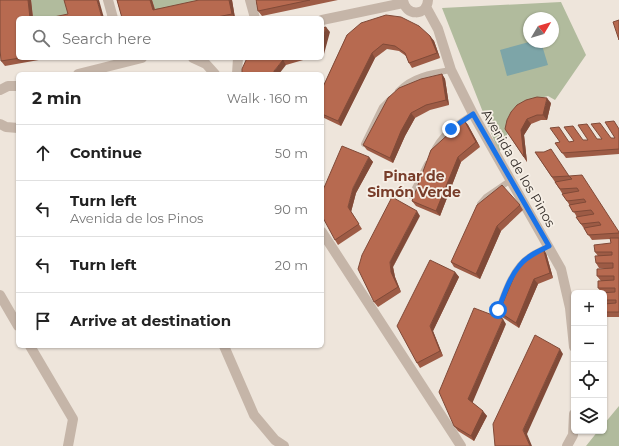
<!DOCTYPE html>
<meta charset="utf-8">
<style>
body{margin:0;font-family:Montserrat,sans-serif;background:#f6f6f6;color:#222}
.controls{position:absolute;right:12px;bottom:12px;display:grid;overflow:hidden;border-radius:6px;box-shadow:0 1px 3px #0004}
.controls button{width:36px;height:36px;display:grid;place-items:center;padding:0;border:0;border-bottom:1px solid #e0e0e0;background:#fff;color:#222;font:20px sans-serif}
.compass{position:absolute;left:523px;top:12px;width:36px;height:36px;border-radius:50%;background:#fff;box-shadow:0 1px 3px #0004;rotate:52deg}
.stop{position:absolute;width:12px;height:12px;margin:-9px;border:3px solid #1a73e8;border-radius:50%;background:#fff}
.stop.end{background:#1a73e8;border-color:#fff;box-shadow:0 1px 4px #0008}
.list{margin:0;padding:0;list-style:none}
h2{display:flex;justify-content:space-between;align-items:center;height:52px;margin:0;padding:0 16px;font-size:17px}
h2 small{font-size:13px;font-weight:400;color:#767676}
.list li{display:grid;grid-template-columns:26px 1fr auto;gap:12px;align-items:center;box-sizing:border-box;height:56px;padding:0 16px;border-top:1px solid #e0e0e0}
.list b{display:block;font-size:15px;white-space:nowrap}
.list p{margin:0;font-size:13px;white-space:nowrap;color:#767676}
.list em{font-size:13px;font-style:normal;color:#767676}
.icon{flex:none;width:22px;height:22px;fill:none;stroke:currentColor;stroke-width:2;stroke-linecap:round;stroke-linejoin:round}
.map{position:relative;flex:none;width:619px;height:446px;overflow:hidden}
.search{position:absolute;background:#fff;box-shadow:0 1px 3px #0004;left:16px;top:16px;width:308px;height:44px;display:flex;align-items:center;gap:10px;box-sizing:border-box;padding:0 14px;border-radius:6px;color:#767676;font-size:15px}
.panel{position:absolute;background:#fff;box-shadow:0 1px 3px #0004;left:16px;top:72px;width:308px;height:276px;border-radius:6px}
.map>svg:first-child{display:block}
.green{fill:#b1bb9d;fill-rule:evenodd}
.water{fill:#7da5a8}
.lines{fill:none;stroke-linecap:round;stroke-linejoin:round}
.service{stroke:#c5b5a8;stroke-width:6}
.minor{stroke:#c5b5a8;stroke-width:10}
.wall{fill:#9d5b45}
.shaded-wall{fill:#804a38}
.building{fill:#b76a50;stroke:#804a38}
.route{stroke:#1a73e8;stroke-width:5}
.labels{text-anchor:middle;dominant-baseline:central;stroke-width:3.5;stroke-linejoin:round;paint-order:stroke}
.street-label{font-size:13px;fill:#322b27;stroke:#f6efe6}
.neighbourhood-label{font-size:14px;font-weight:bold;fill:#783d2a;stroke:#f6efe6}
</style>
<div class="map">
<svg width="619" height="446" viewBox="0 0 619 446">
<rect width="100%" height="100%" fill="#eee5db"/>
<path class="green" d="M31,0h35l5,18h-38z
M152,0h55l-51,15z
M561,2l25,53 -31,45 -7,-4 -27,7 -22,50 -57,-145zM529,18h24v24h-24z
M619,406v40h-33l12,-15h6v-7z"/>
<path class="water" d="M529,42h12l7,23 -41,11 -7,-26z"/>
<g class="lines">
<path class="service" d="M398,91c14,-15 33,-18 53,-21
M364,144l18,-37 8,-8
M432,154c10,-21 22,-28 41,-40
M411,196l16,-32
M480,204l6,-7 25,-17
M498,310c6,-15 11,-32 22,-45 7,-9 19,-14 29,-19"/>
<path class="minor" d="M108,0l5,18
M250,0l5,18
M403,0c2,16 24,17 25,0
M426,7l12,22 13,41 22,44 88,155 9,39 4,39
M322,20l81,-17
M193,58l13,6 9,10
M78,74l64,-16
M237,74l1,-16
M0,90l8,-4h10
M0,124l6,3 12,1
M322,232l139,214
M0,295l18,31
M30,346l43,73 -5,27
M224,346l30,69 21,25 9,6
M567,446l6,-11 1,-21"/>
</g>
<path class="wall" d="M0,0h31l2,18h-15v40h32l-45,8 -4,-5z
M117,0h35l3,9 77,-9 3,18h-113z
M256,0h82l-76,16 -4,-5z
M347,35l83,1 4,5 6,17 -28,10 -3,-5 -3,-7 -7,-5 -12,-2 -12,9 -34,68 -19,-9v-28z
M247,58h63l-24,7z
M442,74l3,5 4,26 -19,5 -15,8 -10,18 -12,27 -26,-13 -4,-5z
M551,103l-4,17h-6l-10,4 -7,11 3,27 -22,-33z
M464,120l4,5 12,22 -19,15 -21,54 -24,-10 -4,-5z
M619,129v25l-53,4 -11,-15 60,-5z
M535,152l34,24 50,56v85h-15v-24h-2l-4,-5 3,-7 -4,-5 10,-8h-8l-3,-5 2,-7 -3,-4 16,-9 -1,-4 -18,1 -16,-23h1l-22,-35z
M369,157l4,5 -17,31 -5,19 11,17 -24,16 -3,-5z
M520,205l3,5 -22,21 -21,48 -26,-12 -3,-5z
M420,216l-27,51 2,10 6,15 -23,15 -4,-5z
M546,253l7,25 -15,6 -19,44 -17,-11 -3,-5z
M455,272l4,5 -26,54 10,25 -23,12 -3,-5z
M506,324l-34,78 15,14 -13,25 -16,-10 -4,-5z"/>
<path class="shaded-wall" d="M28,0h3l2,18h-3z
M97,0h2l5,18h-2z
M150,0h2l4,15 -3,-5z
M229,0h3l3,18 -3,-4z
M326,27l4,5 -6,22 -2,-3v-8z
M430,36l4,5 6,17 -3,-5z
M372,53l3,5 -34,68 -3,-5z
M283,60l3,5 -7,9h-5v-3z
M442,74l3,5 4,26 -3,-5z
M547,98l4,5 -4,17 -4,-5z
M411,113l4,5 -10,18 -12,27 -3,-5 11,-27z
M527,119l4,5 -7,11 3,27 -3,-5 -3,-27z
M464,120l4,5 12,22 -4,-5z
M369,157l4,5 -17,31 -5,19 11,17 -14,-22 5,-19z
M458,157l3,5 -21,54 -4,-5z
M417,211l3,5 -27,51 2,10 6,15 -3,-5 -7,-15 -1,-10z
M497,226l4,5 -21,48 -4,-5z
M543,248l3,5 7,25 -3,-5z
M455,272l4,5 -26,54 10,25 -3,-5 -10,-25z
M534,279l4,5 -19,44 -3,-5z
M503,319l3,5 -34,80 -4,-5z
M560,349l3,5 -36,80 5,12h-2l-7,-16z
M483,411l4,5 -13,25 -3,-5z"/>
<path class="building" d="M0,0h28l2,18h-12v40h2l-19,3 -1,-12z
M64,0h33l5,18h-53l19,-4z
M117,0h33l3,10 46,-10h30l3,14 -20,4h-90z
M256,0h54l-52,11z
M386,15l15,2 18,9 11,10 7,17 -28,10 -4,-10 -10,-7 -12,-2 -11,9 -34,68 -16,-7v-25l25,-54 14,-12z
M619,20v20l-6,-18z
M326,27l-4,16v-15z
M247,58h44l-8,2 -9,11v3h-32v-5z
M442,74l4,26 -20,5 -15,8 -10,18 -11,27 -27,-13 25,-47 11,-10 22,-9z
M537,97l10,1 -4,17h-6l-10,4 -6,11 3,27 -19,-28 2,-9 4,-8 6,-7 9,-5z
M464,120l12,22 -18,15 -22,54 -24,-10 19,-51z
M614,121l5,8v20l-57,4 -7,-10 5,-1 -10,-14 9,-1 10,15 5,-1 -10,-14 9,-1 10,14h5l-10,-15 9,-1 10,15h5l-11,-15 9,-1 11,15h4l-10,-16z
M342,146l27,11 -16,31 -5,19 11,17 -24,16 -13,-24v-21l1,-5z
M551,149l18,27 -17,1 -17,-25h9z
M582,175l37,57v1l-31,2 -4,-7 17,-3 -2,-3 -18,2 -5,-7 18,-3 -3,-4 -18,2 -4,-7 17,-3 -2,-3 -17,2 -5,-7 17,-3 -2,-3 -17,1 -5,-7 17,-3 -3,-3z
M502,185l18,20 -23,21 -21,48 -25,-12 26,-57z
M392,197l25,14 -27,51 1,10 7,15 -24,15 -16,-33 4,-14z
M610,238h9v74h-15v-8l12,-1v-3h-12v-7h-5l16,-1v-4h-17v-7l16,-1v-4h-17v-7l16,-1v-5h-17l-1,-7 17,-1v-3h-17l-1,-7 17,-2z
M543,248l7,25 -16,6 -18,44 -17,-11 17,-40 12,-14z
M430,260l25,12 -25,54 10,25 -23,12 -20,-37z
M474,308l29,11 -35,80 15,12 -12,25 -17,-10 -15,-34z
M535,335l25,14 -37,81 7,16h-35l-2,-22z"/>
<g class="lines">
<path class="route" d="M451,129l22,-15 76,132c-10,5 -22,10 -29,19 -11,13 -16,30 -22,45"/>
</g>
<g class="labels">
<g class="street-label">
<text transform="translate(519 168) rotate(60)">Avenida de los Pinos</text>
</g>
<g class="neighbourhood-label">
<text x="414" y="176">Pinar de<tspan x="414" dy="16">Simón Verde</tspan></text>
</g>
</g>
</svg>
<div class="controls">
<button>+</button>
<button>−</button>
<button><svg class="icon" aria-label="locate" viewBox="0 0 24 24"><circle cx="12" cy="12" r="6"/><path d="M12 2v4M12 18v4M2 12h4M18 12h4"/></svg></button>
<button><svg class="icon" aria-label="layers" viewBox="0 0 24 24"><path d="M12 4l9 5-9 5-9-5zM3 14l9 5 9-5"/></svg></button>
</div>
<svg class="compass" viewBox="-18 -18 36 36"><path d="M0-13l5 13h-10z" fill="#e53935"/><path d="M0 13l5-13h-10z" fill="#767676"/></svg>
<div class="stop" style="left:498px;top:310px"></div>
<div class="stop end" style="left:451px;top:129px"></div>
<div class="search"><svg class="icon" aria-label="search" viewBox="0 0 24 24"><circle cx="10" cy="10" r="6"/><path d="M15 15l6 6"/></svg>Search here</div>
<section class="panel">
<h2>2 min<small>Walk · 160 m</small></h2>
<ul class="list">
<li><svg class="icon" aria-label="ahead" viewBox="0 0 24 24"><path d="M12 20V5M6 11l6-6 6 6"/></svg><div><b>Continue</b></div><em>50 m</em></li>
<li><svg class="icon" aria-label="left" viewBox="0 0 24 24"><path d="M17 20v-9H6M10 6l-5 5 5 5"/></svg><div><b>Turn left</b><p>Avenida de los Pinos</p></div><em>90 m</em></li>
<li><svg class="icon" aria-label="left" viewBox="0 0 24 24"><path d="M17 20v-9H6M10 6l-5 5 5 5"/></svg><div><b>Turn left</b></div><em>20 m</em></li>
<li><svg class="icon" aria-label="arrive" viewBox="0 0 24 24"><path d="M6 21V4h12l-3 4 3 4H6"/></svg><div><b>Arrive at destination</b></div></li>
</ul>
</section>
</div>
